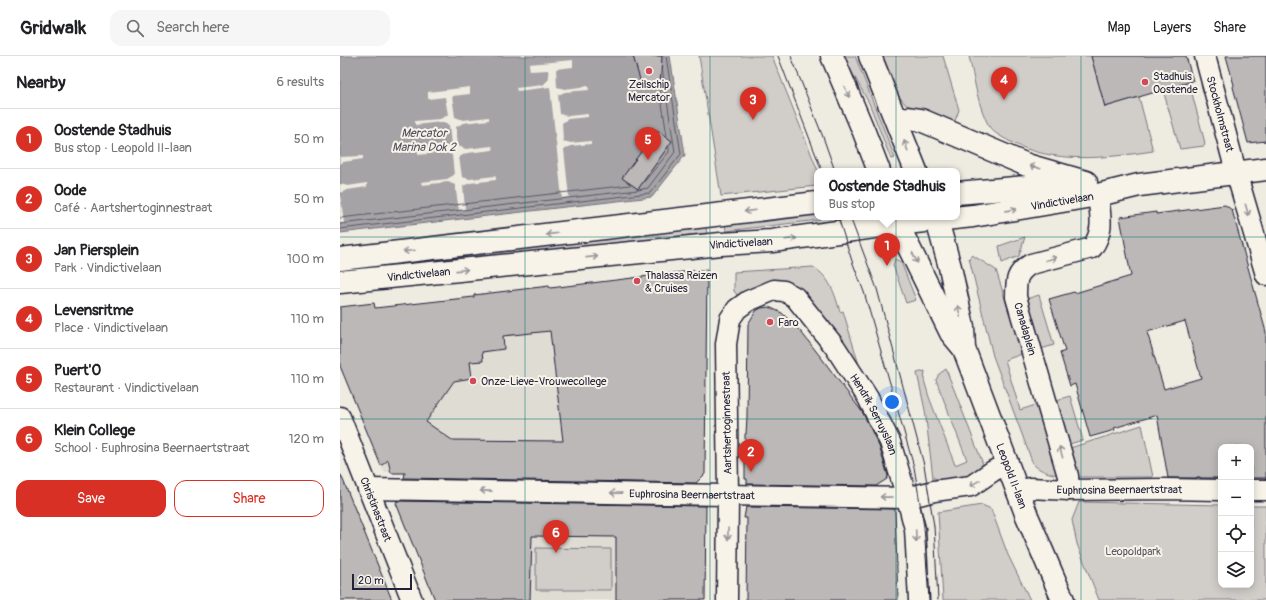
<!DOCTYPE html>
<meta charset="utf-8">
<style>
body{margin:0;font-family:Pangolin,sans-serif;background:#f6f6f6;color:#202124}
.controls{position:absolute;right:12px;bottom:12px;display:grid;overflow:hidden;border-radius:8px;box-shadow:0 2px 10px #0003}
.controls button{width:36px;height:36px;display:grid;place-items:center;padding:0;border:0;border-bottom:1px solid #e0e0e0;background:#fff;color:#202124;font:20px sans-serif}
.scale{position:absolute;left:12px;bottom:10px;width:60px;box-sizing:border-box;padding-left:4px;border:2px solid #22223b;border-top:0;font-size:11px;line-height:14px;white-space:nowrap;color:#22223b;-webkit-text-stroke:3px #f7f3e8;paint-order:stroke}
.you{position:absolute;left:552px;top:346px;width:14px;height:14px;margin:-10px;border:3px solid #fff;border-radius:50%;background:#1a73e8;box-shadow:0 0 0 6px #1a73e833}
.badge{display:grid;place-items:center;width:26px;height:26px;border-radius:50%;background:#d93025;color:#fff;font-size:13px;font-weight:700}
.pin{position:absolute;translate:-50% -33px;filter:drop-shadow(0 1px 2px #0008)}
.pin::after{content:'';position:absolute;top:21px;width:14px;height:12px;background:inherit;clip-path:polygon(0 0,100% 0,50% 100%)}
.popup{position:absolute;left:474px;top:112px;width:146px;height:52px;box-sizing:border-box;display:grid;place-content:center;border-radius:8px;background:#fff;filter:drop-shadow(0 1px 3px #0005);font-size:13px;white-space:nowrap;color:#757577}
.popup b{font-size:15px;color:#202124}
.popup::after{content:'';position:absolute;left:50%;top:100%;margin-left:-8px;border:8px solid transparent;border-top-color:#fff}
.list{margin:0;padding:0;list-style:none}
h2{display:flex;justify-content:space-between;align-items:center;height:52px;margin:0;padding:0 16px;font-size:17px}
h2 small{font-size:13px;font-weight:400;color:#757577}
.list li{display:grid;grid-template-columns:26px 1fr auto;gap:12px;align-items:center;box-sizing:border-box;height:60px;padding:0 16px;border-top:1px solid #e0e0e0}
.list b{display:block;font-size:15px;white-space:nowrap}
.list p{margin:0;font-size:13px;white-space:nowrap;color:#757577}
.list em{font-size:13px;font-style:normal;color:#757577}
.actions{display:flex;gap:8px;padding:12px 16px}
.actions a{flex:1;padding:9px 0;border:1px solid #d93025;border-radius:12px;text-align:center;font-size:14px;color:#d93025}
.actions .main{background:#d93025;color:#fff}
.icon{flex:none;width:22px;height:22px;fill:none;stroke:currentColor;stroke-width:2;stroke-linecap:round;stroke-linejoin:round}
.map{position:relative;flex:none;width:926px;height:544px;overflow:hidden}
header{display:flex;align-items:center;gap:24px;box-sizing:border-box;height:56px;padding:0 20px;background:#fff;border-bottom:1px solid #e0e0e0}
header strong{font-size:19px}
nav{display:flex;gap:22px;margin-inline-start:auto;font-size:14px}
.search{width:280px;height:36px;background:#f6f6f6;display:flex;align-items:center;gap:10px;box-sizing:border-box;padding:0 14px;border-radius:12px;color:#757577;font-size:15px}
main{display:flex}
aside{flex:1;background:#fff}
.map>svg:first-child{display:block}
.built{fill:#dfdcd4}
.green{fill:#d1cdc9;stroke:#7a7882}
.water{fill:#a6a3a6;stroke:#716f7b}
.pier{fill:#eeebe1}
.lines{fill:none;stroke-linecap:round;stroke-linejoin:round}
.shore{stroke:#575666;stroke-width:1}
.building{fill:#bbb8b7;stroke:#22223b;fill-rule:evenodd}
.street-casing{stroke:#22223b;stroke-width:23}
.secondary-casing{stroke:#22223b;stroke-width:25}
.street{stroke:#f7f3e8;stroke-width:20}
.secondary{stroke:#f7f3e8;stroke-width:22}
.tram{stroke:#22223b;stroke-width:1}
.oneway{stroke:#97959a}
.grid{fill:none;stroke:#0f766e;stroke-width:1;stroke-opacity:0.55}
.poi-dot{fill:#d1495b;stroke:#f7f3e8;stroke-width:1.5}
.labels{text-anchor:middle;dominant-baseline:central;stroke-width:4;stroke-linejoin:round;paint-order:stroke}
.poi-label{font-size:11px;fill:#22223b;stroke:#f7f3e8;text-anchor:start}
.street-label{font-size:11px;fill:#22223b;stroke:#f7f3e8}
.park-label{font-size:11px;fill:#575566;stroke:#f7f3e8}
.water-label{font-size:12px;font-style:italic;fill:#504f60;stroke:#f7f3e8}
</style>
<header>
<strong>Gridwalk</strong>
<div class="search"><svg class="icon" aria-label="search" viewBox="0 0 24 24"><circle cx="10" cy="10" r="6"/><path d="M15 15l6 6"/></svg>Search here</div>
<nav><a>Map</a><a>Layers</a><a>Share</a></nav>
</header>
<main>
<aside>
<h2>Nearby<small>6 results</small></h2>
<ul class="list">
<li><span class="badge">1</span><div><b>Oostende Stadhuis</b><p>Bus stop · Leopold II-laan</p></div><em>50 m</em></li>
<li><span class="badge">2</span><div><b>Oode</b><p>Café · Aartshertoginnestraat</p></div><em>50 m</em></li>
<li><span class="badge">3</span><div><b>Jan Piersplein</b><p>Park · Vindictivelaan</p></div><em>100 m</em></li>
<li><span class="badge">4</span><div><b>Levensritme</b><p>Place · Vindictivelaan</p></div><em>110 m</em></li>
<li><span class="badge">5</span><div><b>Puert'O</b><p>Restaurant · Vindictivelaan</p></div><em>110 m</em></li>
<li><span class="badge">6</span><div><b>Klein College</b><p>School · Euphrosina Beernaertstraat</p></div><em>120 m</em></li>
</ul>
<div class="actions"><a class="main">Save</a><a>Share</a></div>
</aside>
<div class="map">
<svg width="926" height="544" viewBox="0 0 926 544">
<rect width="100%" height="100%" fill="#eeebe1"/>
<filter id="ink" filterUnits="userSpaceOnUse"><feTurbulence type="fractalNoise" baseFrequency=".025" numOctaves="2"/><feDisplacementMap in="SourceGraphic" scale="8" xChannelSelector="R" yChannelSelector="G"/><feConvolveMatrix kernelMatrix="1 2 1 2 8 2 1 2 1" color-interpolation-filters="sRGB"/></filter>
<g filter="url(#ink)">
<path class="built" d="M238,229l21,191 -215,-4 -36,-88 102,-20 -7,-64 106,-14 1,2z
M131,447l161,1v84l74,1 -1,11h-175l1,-20z"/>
<path class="green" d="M359,0h73l46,115h-1v15l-96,10z
M503,0h12l40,102 -4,1 -22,-56z
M540,0h63l16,54 -6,16 -47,-21 -16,-20z
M629,0h122l14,51 34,-10 14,54c-47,7 -100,14 -144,-10 -7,-4 -16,-8 -20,-15 -11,-19 -15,-48 -20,-70z
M849,26l16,61 -1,3 -24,3 -17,-59z
M477,157v4h5l-3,3 -93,11 -1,-9z
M365,168l2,9 -367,41v-3l63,-7 35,-10z
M685,181l-6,19 -17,7 -3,-17z
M632,199l24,15 26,84 -17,6 15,50 16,-5 22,70c-10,-2 -18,-4 -25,-11l-40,-108 -24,-98z
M555,203l6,3 15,38 -10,3 -13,-38z
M473,211c17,10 22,27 27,45l3,-1 17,57 -51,-66 -67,-6 -5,-1 -3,-4v-19z
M699,239l15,50 -16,5 -15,-50z
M606,313l37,95 -14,13 -25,3 -11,-2 -8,-68 -8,-37 8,-2 -1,9 5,17 26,68 12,-5 -31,-80 3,-6z
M730,340l13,44 -17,5 -13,-44z
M802,369l11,52h-77l-9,-28z
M739,446l142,3v80h30v-79h15v94h-167l-22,-56 -5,-24z
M642,449l9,4 17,46 22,45h-87l-5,-88z
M196,492l75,1v41h-75z"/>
<path class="water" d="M0,0h330l15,99 -33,42 -312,36z"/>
<path class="pier" d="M233,4v7l-17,2 1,18 8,2 23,-3 1,4 -24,2 -7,3 2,19 8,2 20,-2v3l-20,2 -6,4 1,18 8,2 20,-2v3l-21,2 -6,4 5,47 -7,1 -12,-111 -33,4 -1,-3 27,-3 6,-6 -1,-9 -18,1 -1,-7z
M130,31v7l-18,2 3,21 8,3 26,-3v3l-26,3 -7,4 2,19 8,3 26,-3 1,4 -26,3 -8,4 3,20 8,2 25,-3 1,2v2l-26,3 -7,3 2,23 -6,1 -4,-25 -7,-3 -26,3 -1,-3 26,-3 7,-4 -2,-20 -8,-3 -26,3v-4l26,-2 7,-4 -2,-20 -8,-3 -26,3v-4l25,-2 8,-4 -3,-18 -17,2v-7z
M23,100v3l-20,3 -3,2v-7z
M27,127v4l-20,3 -7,3 4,30h-4v-39l8,2z"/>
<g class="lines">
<path class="shore" d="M319,28l8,52
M303,127l26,-31v-5
M298,134l10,-2 27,-36 -13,-84
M0,162l290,-33
M0,168l298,-34
M0,173l310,-36 31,-39 -15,-98"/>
</g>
<path class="building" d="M293,0h29l-1,18 -1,7 -4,5 -11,2 -4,-5z
M751,0h95l7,25 -88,26z
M886,0h40v85l-18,2 -15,-56 1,-2z
M317,74l15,11 -34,48 -16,-11z
M885,149l7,5 34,122v146h-15v-31h-30v31h-53l-11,-63 -43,13 1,2 -25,7 -15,-53 -5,2 -10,-33 5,-2 -16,-52 25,-7 1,1 56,-17 -11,-59 36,-5v2zM845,265l16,57 -37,11 -17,-57z
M367,213l-2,205 -9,9 -292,-5 1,-5h-14l-3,-13 -7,6 -41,-100v-59l34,-4 1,5 99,-11v-2l75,-9 1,2zM210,275l13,110 -111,-1 -26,-18 28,-41 18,-3 -2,-16 13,-1 -1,-9 22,-3 -1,-13z
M429,251l13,6 19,19 22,28 40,53 16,33 9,30 -1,3 -11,7 -129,-2v-5h-2v-45h1l1,-17 1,-93 8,-13 5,-3z
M0,419h1l51,125h-52z
M57,445l309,5 -1,94h-89v-63l-84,-1 -2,64h-95l-39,-97z
M406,451l149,2 3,91h-152l1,-82h-3z"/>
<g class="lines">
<g class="street-casing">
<g id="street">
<path id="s1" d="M865,0l31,116 30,103"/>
<path id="s2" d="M0,361l72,183"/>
<path id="s3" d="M28,433l539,9 27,-7 37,-5 22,-15 15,-8"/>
<path d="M729,434l-1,-14 -52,-179c0,-17 0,-24 15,-33l61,-16c13,-18 8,-33 6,-53"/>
<path d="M911,434h15"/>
<path id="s4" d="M678,436l12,-4 39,2 94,-1 58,1"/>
<path id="s5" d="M387,544l1,-105 -2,-151 4,-25 7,-10 11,-8 26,-11 10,1 11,6 40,50 33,51 22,44 17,56 8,31 4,71"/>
</g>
</g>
<g class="secondary-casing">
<g id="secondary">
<path d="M492,0l32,76 15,39"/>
<path d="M530,0l46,115"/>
<path d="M557,64l11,-2 13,2 106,45 59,17"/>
<path d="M617,137l117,-10"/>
<path d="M554,161l57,116 10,12"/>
<path id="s6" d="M596,161l14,50 13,60 1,22 63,167 36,84"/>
<path d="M0,203l477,-56"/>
<path id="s7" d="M0,226l381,-38 51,-3 124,-17 77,-8 125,-21 41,-10 127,-16"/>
</g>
</g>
<use href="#street" class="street"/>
<use href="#secondary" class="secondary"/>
<path class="tram" d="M438,0l44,115
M451,0l32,81 12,34
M498,161l14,44 12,31 50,175 10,60 5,73
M510,161l27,72 47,176 10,61 4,74"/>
</g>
<defs><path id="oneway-shaft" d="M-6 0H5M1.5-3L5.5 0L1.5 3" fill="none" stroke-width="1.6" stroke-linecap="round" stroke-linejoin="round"/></defs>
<g class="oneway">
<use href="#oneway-shaft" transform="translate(507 36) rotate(67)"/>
<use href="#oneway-shaft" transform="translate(566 90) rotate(-110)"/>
<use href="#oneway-shaft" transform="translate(695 111) rotate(-164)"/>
<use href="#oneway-shaft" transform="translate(671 154) rotate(-10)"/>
<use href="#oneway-shaft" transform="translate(907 154) rotate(74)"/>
<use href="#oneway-shaft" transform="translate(410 155) rotate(173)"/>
<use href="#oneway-shaft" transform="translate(212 178) rotate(173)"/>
<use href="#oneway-shaft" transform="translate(451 183) rotate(-7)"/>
<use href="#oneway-shaft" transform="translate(69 195) rotate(173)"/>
<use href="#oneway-shaft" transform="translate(252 201) rotate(-6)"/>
<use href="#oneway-shaft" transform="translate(575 202) rotate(63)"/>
<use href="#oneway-shaft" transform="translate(711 203) rotate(-15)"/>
<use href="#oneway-shaft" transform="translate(122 214) rotate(-6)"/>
<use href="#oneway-shaft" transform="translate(619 255) rotate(-102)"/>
<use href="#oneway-shaft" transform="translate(721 396) rotate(-106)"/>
<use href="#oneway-shaft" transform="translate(635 427) rotate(151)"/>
<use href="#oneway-shaft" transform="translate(146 435) rotate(-179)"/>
<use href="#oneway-shaft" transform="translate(276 437) rotate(-179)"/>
<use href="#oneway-shaft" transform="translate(546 441) rotate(-179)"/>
<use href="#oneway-shaft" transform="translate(388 478) rotate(91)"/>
<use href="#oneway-shaft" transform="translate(576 480) rotate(87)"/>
</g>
</g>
<path class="grid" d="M185,0v544M370,0v544M556,0v544M741,0v544M0,181h926M0,363h926"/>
<g class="poi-dot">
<circle cx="309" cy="15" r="4"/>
<circle cx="805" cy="26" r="4"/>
<circle cx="297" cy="225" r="4"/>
<circle cx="430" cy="266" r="4"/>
<circle cx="133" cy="325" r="4"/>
</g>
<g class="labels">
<g class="poi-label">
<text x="813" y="20">Stadhuis<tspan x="813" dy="13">Oostende</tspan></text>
<text x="309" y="28" text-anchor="middle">Zeilschip<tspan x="309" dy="13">Mercator</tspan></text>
<text x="305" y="219">Thalassa Reizen<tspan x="305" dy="13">&amp; Cruises</tspan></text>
<text x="438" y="266">Faro</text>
<text x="141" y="325">Onze-Lieve-Vrouwecollege</text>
</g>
<g class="street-label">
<text stroke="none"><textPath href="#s1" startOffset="60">Stockholmstraat</textPath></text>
<text stroke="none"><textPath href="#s7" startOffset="727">Vindictivelaan</textPath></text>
<text stroke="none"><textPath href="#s7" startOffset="403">Vindictivelaan</textPath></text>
<text stroke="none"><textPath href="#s7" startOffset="79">Vindictivelaan</textPath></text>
<text transform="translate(685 273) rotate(74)">Canadaplein</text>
<text stroke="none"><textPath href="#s5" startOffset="500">Hendrik Serruyslaan</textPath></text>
<text transform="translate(387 367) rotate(-91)">Aartshertoginnestraat</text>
<text stroke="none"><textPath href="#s6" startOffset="271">Leopold II-laan</textPath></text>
<text stroke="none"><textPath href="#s4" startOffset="102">Euphrosina Beernaertstraat</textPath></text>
<text stroke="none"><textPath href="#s3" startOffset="324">Euphrosina Beernaertstraat</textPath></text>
<text stroke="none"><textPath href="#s2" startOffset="99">Christinastraat</textPath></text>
</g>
<g class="park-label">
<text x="793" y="495">Leopoldpark</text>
</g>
<g class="water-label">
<text x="84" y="77">Mercator<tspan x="84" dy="14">Marina Dok 2</tspan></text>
</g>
</g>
</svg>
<div class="controls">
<button>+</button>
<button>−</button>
<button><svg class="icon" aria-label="locate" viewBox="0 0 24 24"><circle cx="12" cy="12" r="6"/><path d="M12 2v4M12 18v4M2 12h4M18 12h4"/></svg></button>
<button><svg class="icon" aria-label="layers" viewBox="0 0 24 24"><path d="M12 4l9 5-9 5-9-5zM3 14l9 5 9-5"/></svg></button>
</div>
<div class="scale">20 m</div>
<div class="you"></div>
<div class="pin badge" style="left:547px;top:210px">1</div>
<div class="popup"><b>Oostende Stadhuis</b>Bus stop</div>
<div class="pin badge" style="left:411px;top:416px">2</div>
<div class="pin badge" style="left:413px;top:64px">3</div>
<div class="pin badge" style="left:664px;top:44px">4</div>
<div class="pin badge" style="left:308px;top:104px">5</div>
<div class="pin badge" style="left:216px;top:497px">6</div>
</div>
</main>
